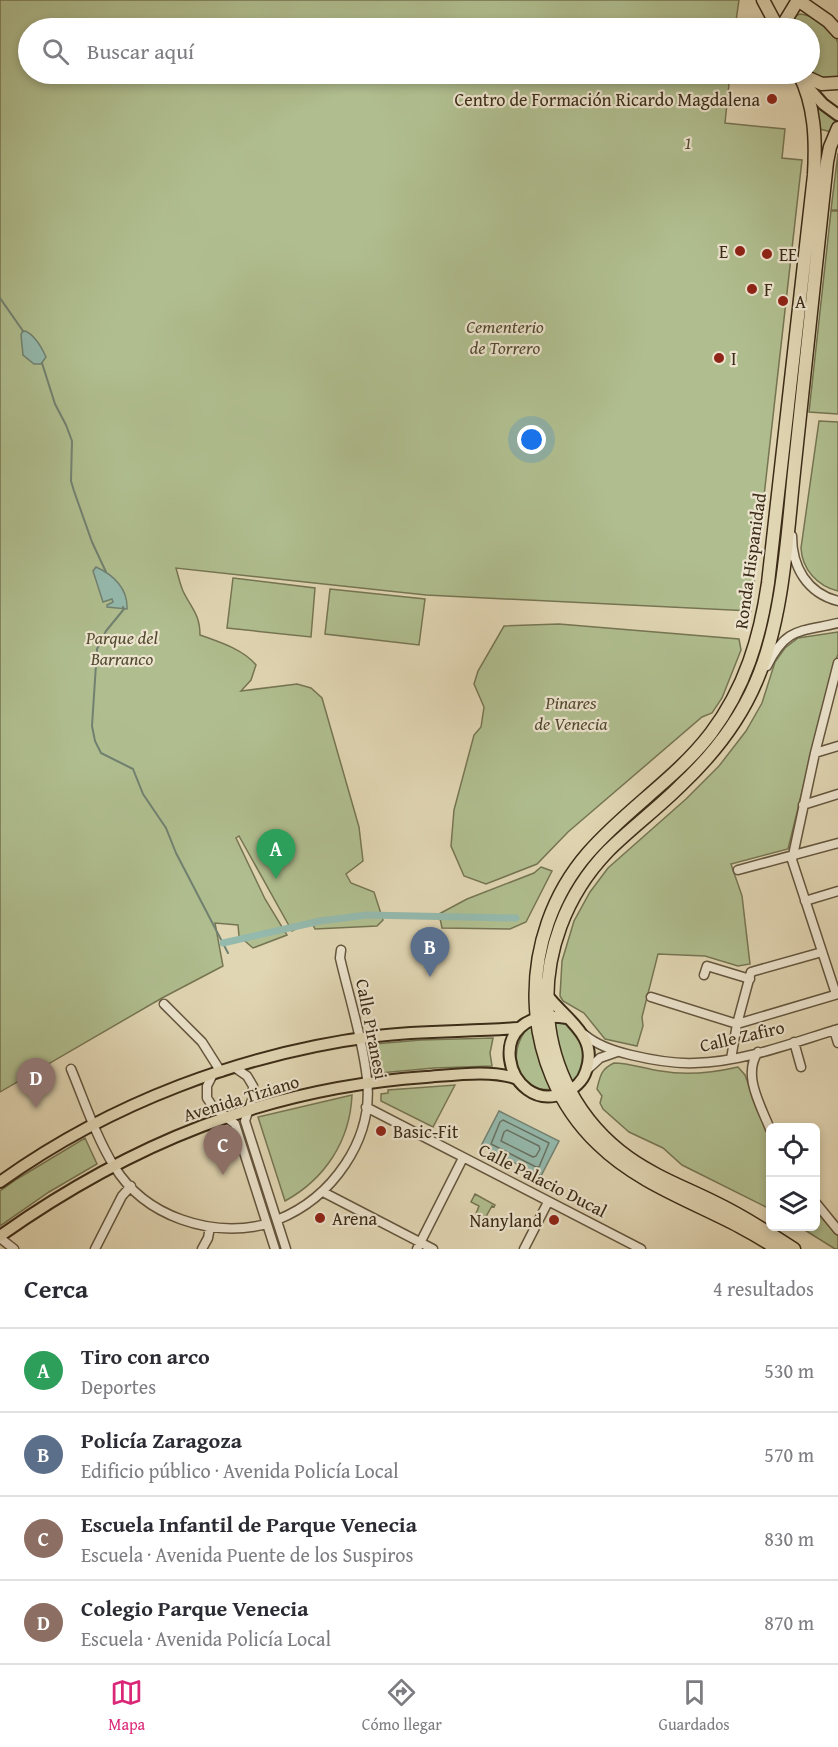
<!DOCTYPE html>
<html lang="es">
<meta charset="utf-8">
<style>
body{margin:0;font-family:"Gentium Book Plus",serif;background:#f7f7f7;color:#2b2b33}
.controls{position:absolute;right:18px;bottom:18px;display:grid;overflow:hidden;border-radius:9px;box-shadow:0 3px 9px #0003}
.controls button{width:54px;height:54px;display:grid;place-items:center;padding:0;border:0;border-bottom:2px solid #e1e1e2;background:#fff;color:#2b2b33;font:30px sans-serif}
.you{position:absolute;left:532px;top:440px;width:21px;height:21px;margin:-15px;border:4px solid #fff;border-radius:50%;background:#1a73e8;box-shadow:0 0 0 9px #1a73e833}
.badge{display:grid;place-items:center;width:39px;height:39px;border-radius:50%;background:#db2777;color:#fff;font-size:20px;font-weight:700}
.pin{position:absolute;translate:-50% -50px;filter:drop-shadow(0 2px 3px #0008)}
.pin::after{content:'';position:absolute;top:32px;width:21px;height:18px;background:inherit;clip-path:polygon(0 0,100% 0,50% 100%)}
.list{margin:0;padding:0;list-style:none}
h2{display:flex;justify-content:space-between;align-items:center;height:78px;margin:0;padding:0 24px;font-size:26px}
h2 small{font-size:20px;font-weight:400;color:#7c7c81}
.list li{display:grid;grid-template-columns:39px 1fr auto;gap:18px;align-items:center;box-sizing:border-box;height:84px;padding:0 24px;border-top:2px solid #e1e1e2}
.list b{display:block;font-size:22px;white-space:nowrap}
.list p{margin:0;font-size:20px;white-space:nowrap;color:#7c7c81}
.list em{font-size:20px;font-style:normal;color:#7c7c81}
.icon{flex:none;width:33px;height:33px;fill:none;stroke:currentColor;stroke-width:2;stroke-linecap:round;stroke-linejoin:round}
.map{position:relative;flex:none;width:838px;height:1249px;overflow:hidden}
.search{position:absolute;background:#fff;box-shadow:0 3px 9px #0003;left:18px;right:18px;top:18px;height:66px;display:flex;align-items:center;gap:15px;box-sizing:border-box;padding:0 21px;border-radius:33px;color:#7c7c81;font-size:22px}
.sheet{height:414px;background:#fff}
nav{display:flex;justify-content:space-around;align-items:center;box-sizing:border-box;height:84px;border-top:2px solid #e1e1e2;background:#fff;font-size:16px;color:#7c7c81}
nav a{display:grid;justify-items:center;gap:3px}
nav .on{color:#db2777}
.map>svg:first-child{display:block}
.green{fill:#b0be8f;stroke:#767553;stroke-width:1.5}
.water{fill:#94b9ad;stroke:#718171;stroke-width:1.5}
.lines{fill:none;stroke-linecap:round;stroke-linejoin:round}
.shore{stroke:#687262;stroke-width:1.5}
.stream{stroke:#718171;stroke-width:2}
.canal{stroke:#94b9ad;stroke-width:7}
.minor-casing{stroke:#65563e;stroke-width:11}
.major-casing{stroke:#3c2c17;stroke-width:14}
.highway-casing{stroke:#3c2c17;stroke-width:15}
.minor{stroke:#ece4ce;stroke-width:8}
.major{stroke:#e1d6b3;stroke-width:10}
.highway{stroke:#e1d6b3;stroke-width:12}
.poi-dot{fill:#8f2418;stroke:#ece4ce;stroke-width:2}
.labels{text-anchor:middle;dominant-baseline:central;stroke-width:4.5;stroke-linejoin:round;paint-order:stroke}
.poi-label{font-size:18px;fill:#3c2c17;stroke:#ece4ce;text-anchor:start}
.park-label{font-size:18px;font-style:italic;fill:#53492f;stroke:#ece4ce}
.street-label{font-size:18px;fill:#3c2c17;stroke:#ece4ce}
</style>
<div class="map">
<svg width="838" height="1249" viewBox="0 0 838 1249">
<rect width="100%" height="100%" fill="#e1d6b3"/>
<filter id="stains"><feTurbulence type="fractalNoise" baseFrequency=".00333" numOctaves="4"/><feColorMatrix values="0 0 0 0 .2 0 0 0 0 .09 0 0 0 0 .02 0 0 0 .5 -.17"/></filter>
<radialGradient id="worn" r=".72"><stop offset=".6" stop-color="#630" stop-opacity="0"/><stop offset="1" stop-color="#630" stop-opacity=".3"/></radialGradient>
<path class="green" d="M0,0h739l-4,28h-707v46h702l-5,49 60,6 -3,29 20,2 -51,451 -325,-16 -250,-27c2,7 4,16 7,23 8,17 17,23 17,44 19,7 43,14 56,30l-5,15 -10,11 56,-7 14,4 11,10 37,129 4,34 -17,13 5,9 23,9 9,28 -6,6 -62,3 -4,-8 -19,10 -53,-95 -3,2 29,61 22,36 -34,13 -14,-12 -1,-11 -23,-2 8,43 -61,32 -162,94z
M800,14c14,1 34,15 38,29 0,9 0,25 0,35l-16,1 -13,-5 2,-38 -1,-8h-24l7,-11z
M816,104l20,15 -4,13 -13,-3z
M838,153v57h-7z
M831,211h7v203l-29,-2z
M819,421l19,1v169c-21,-5 -36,-22 -37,-43z
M233,578l82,10 -4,49 -84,-9z
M330,589l95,10 -6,46 -94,-11z
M559,624l180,15 2,11 -19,48 -10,15 -10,4 -134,115 -31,32 -51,20 -22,-8 -13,-30 3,-36 20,-75 7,-8 3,-20 -10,-23 4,-13 26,-45z
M838,632v22l-6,16 -44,179 -57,15 11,32 8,68 -12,2 -33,-10 -47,-2 -16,63 1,9 -6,20 -32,-7 -21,-26 -21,-12 -3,-5 2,-35 12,-40 16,-29 18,-24 78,-69 33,-33 27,-35 16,-28 13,-41 10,-14 13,-10z
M541,867l11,4 -26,51 -16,7 -68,-1 -3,-14 28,-15 67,-26z
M552,1020c4,1 10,2 14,4 24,10 24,47 5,61l-6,-15z
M534,1023l19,66c-38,6 -50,-43 -19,-66z
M493,1038l-3,15 2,13 -58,2 -54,5 -5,-29 46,-4z
M614,1063c16,0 31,6 47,8 26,5 51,2 77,-4l7,8 15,41 10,22v71l-88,-44 -19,-17 -34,-16 -26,-23 -3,-6 2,-7 -5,-7c3,-13 4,-20 17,-26z
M455,1085l-22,42 -52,-26v-7l7,-1v-3z
M352,1095c-2,46 -27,84 -67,106l-27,-84z
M85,1138l12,26 -48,28 -49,34v-35l17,-12z
M475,1194l20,11 -1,2 -2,-1 -8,14 -9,-4 4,-10 -8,-4z
M816,1211l22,25v13h-3l-35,-22 16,-1z"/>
<path class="water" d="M25,331c10,4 16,15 21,26l-5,7h-7l-11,-9 -2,-20 1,-3z
M96,567c18,8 32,22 31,42l-20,-2v-2l6,-3 -1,-3 -9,3 -10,-31z
M499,1111l60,30 -18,35 -60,-30z"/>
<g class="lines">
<path class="shore" d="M503,1120l46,23 -10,24h-3l-45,-23 9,-22z
M507,1130l32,16 1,3 -4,7 -3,1 -32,-16 3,-9z"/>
<path class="stream" d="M0,298l23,33
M42,363l13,41 11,21 6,16 -1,40 3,10 18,51 14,30
M123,607l1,2 -18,22 -9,18 -5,77 3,15 6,12 32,16 10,25 23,34 10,25 52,100"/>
<path class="canal" d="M223,943l97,-22 47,-6 149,3"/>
<g class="minor-casing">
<path id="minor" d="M792,536c0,31 15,57 46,65
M767,666c19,-39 33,-34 71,-43
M815,753l23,-7
M803,805l35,-11
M738,870l100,-27
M805,901l33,-10
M704,975l3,-9 43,13
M836,994l-44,-134 23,-107 23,-90
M651,997l86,27 101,-30
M164,1004l38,38 19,30
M834,1030l4,13
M585,1035c13,11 29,16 46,20 21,5 42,9 64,8 48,-1 97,-20 143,-34
M794,1042l7,25
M758,1052c-16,23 3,54 12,77
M731,1059l6,-35 14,-52 71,-20
M234,1067l13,9 6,10v11l-8,24 41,128
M71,1069c13,31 25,68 43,97 31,51 97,72 153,58
M587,1070l13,-12 17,-6
M213,1074l-6,12v12l6,9 22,17 40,125
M366,1107l275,142
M323,1192l110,57
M816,1203l22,27
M277,1220c55,-22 97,-80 90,-141 -4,-39 -18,-82 -27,-121l1,-8
M0,1238l14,11
M95,1249l27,-53 9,-10
M202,1249l6,-11 2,-11
M417,1249l46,-91
M524,1249l24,-47"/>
</g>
<g class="major-casing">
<path id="major" d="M806,85l17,19 15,11
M547,995c18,24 52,41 39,76 -3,10 -12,18 -22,22 -58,24 -87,-89 3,-75
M0,1182c110,-79 243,-129 377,-146 47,-6 94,-4 141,-8
M0,1236c130,-92 266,-148 426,-159 26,-2 68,-8 91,2"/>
</g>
<g class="highway-casing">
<path id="highway" d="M763,0l15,28
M798,0l30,21 10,11
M781,28l17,-28
M800,74l22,10 16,-1
M777,1249c-57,-40 -129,-56 -179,-105 -81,-78 -82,-208 -10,-291 38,-44 88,-74 123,-120 34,-45 49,-95 57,-150l46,-408c2,-35 1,-70 -15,-101
M794,1249c-26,-17 -51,-33 -78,-46 -30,-15 -60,-26 -87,-45 -103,-74 -107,-218 -21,-307 23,-23 49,-42 72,-65 32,-30 59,-64 76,-104 27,-62 31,-144 38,-210 11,-104 23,-207 33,-310l3,-15 8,-19"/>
</g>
<use href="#minor" class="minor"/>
<use href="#major" class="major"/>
<use href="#highway" class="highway"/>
</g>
<g class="poi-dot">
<circle cx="772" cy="99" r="6"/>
<circle cx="740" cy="251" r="6"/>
<circle cx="767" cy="254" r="6"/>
<circle cx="752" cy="289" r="6"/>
<circle cx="783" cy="301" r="6"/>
<circle cx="719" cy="358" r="6"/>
<circle cx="381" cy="1131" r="6"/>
<circle cx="320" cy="1218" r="6"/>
<circle cx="554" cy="1220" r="6"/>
</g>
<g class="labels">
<g class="poi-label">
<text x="760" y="99" text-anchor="end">Centro de Formación Ricardo Magdalena</text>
<text x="728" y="251" text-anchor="end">E</text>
<text x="779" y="254">EE</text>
<text x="764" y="289">F</text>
<text x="795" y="301">A</text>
<text x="731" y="358">I</text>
<text x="393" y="1131">Basic-Fit</text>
<text x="332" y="1218">Arena</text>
<text x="542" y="1220" text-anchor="end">Nanyland</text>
</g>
<g class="park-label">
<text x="688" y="142">1</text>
<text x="505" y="326">Cementerio<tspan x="505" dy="21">de Torrero</tspan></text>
<text x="122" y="637">Parque del<tspan x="122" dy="21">Barranco</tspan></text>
<text x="571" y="702">Pinares<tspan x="571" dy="21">de Venecia</tspan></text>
</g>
<g class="street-label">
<text transform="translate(750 561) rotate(-82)">Ronda Hispanidad</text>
<text transform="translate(372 1029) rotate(79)">Calle Piranesi</text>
<text transform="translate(742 1036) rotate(-13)">Calle Zafiro</text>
<text transform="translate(241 1098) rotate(-17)">Avenida Tiziano</text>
<text transform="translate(543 1180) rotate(27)">Calle Palacio Ducal</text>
</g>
</g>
<rect width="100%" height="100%" filter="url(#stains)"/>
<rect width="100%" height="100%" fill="url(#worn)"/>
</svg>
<div class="controls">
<button><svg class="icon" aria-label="locate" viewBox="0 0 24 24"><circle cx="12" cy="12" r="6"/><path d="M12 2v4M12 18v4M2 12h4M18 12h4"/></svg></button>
<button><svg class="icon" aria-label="layers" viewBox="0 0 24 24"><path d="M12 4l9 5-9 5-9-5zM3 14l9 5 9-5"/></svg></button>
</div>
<div class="you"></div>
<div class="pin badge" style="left:276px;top:879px;background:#2e9e5b">A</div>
<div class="pin badge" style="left:430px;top:977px;background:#5c6f8a">B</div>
<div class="pin badge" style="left:223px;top:1175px;background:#8d6e63">C</div>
<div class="pin badge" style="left:36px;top:1108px;background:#8d6e63">D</div>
<div class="search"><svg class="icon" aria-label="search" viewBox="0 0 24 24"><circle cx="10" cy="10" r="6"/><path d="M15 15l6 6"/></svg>Buscar aquí</div>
</div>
<section class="sheet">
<h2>Cerca<small>4 resultados</small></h2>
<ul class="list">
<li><span class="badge" style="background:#2e9e5b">A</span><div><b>Tiro con arco</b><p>Deportes</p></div><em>530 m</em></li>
<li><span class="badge" style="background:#5c6f8a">B</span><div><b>Policía Zaragoza</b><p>Edificio público · Avenida Policía Local</p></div><em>570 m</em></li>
<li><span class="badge" style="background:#8d6e63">C</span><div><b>Escuela Infantil de Parque Venecia</b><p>Escuela · Avenida Puente de los Suspiros</p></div><em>830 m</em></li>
<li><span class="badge" style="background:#8d6e63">D</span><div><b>Colegio Parque Venecia</b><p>Escuela · Avenida Policía Local</p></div><em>870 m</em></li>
</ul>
</section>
<nav>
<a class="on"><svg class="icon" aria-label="map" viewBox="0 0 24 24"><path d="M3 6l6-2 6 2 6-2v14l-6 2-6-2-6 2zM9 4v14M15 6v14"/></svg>Mapa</a>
<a><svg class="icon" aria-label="directions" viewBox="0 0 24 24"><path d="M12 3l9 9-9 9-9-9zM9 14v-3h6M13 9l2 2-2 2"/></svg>Cómo llegar</a>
<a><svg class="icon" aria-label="saved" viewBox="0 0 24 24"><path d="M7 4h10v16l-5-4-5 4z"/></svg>Guardados</a>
</nav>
